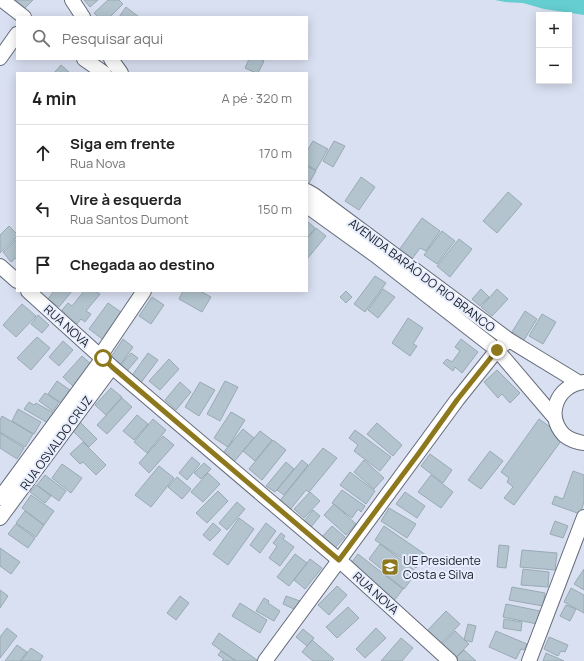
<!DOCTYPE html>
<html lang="pt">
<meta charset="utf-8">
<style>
body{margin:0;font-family:Manrope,sans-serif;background:#f6f6f6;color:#222}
.controls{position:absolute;right:12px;top:12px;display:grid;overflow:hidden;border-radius:0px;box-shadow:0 2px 10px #0003}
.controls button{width:36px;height:36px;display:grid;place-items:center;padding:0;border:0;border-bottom:1px solid #e0e0e0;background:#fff;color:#222;font:20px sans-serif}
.stop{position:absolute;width:12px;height:12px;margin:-9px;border:3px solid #8d781d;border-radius:50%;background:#fff}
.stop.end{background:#8d781d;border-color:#fff;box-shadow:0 1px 4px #0008}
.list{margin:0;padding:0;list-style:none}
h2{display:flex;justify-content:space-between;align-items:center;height:52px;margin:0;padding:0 16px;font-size:17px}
h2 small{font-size:13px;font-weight:400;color:#767676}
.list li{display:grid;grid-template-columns:26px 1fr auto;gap:12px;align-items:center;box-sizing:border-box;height:56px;padding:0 16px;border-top:1px solid #e0e0e0}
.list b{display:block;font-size:15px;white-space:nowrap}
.list p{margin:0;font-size:13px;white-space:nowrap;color:#767676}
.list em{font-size:13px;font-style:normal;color:#767676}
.icon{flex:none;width:22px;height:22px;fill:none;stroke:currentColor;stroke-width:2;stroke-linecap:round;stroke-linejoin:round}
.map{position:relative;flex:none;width:584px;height:661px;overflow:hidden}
.search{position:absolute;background:#fff;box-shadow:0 2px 10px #0003;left:16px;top:16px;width:292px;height:44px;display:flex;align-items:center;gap:10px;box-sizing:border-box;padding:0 14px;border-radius:0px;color:#767676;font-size:15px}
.panel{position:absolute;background:#fff;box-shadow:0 2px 10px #0003;left:16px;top:72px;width:292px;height:220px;border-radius:0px}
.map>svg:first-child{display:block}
.water{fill:#65ced1}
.building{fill:#b3c4ce;stroke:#99aab4}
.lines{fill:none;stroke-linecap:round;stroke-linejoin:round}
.minor-casing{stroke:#666c7b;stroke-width:16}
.minor{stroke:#fff;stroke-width:14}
.route{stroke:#8d781d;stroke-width:5}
.labels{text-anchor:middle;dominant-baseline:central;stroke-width:4;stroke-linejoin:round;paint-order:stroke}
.street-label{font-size:12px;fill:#202329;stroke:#e6edfe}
.poi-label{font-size:12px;fill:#202329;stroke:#e6edfe;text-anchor:start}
</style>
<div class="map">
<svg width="584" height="661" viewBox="0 0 584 661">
<rect width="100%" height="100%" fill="#d9e0f1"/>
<path class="water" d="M495,0h89v15l-40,-6 -21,-6 -18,-1z"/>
<path class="building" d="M16,0h17l-8,8z
M84,0h14l-8,7z
M108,0h11l4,4 -13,13h-12l-4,-4z
M126,7l13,10h-20z
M249,59h10l5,2 -6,12h-2l-11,-5z
M61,65l9,8h-16z
M313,141l15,8 -12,21 -9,-5v-14z
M334,141l11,5 -12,21 -10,-6z
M307,166l9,5 -7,12 -2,-1z
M361,177l14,10 -16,23 -14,-9z
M508,192l14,12 -25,29 -14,-12z
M422,218l18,13 -14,20 -6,-3 -8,11 -13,-9z
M307,221l8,7 -8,10z
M9,226l8,8v3l-17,16v-18z
M316,228l10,8 -19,23v-20z
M442,231l13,10 -18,23 -13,-9z
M17,239v18l-6,5 -8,-10z
M459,239l13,10 -22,28 -13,-11z
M375,276l11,7 -21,29 -11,-8z
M383,289l12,8 -17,21 -10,-8z
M481,289l8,8 -9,9 -8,-7z
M497,289l11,10 -16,17 -11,-9z
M54,291h18l-13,16 -11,-8z
M84,291h11l5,3 -14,17 5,3 -6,8 -4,-3 -4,5 -13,-9 1,-2 -3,-3 6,-7 4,3z
M183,291h17l11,6 -9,15 -23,-13z
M346,291l6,6 -6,6 -6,-6z
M152,297l12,8 -13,19 -12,-8z
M108,303l17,12 -20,26 -16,-12z
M22,304l14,12 -20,21 -13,-12z
M525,311l12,8 -13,21 -12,-8z
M542,314l14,8 -13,22 -14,-8z
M38,315l11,10 -7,8 -11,-9z
M408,318l15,10 -10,16 4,2 -7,10 -18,-13z
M37,337l13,11 -19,22 -14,-12z
M123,339l10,8 -12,17 -10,-7z
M461,339l17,13 -16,21 -7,-6 -2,4 -10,-8 4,-4 5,3 8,-11 -5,-4z
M63,341l10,9 -14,16 -10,-9z
M131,353l7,5 -11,13 -7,-5z
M148,353l10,7 -18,24 -9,-7z
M82,356l10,9 -19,21 -10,-9z
M169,359l10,10 -19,21 -11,-9z
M497,370l23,23 -10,10 -8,-9 -4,4 -14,-16z
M57,381l13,9 -9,13 -13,-9z
M225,381l13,6 -18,34 -13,-7z
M180,382l11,10 -15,18 -11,-10z
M200,382l15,8 -16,26 -14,-9z
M111,388l11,9 -16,18 -11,-10z
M45,393l14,9 -6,9 -14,-10z
M122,398l10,9 -25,27 -10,-9z
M29,402l5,3 2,-2 18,10 -6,10 -24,-14z
M18,409l23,13 -7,12 -22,-13z
M231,412l14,8 -17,27 -14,-9z
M137,415l11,9 -14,16 -11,-9z
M2,416l31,18 -8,13 -25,-15v-12z
M153,419l13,11 -19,23 -13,-11z
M539,419l25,18 -50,68 -10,-7 9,-11 -6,-5 2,-4 -8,-6z
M80,422l17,17 -8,8 -17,-17z
M377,423l25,22 -9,11 -26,-22z
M243,429l11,9 -21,25 -11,-9z
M355,430l36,27 -11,14 -26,-20 4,-6 -9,-7z
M260,431l12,9 -17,21 -12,-10z
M0,433l24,15 -7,11 -17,-11z
M163,436l11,9 -25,28 -10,-10z
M273,440l13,10 -24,30 -13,-11z
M83,442l23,23 -10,10 -13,-13 -3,2 -10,-10z
M323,448l14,10 -28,34 -3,-2 -17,21 -11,-8z
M490,451l13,10 -22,28 -13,-9z
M430,454l22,16 -9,13 -22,-17z
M192,457l8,7 -13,16 -8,-7z
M302,460l6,5 -24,30 -7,-5z
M364,460l20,18 -10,11 -20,-17z
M286,462l8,7 -19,23 -9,-6z
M204,463l7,6 -10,10 -7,-6z
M62,464l20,14 -11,15 -19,-15z
M159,466l15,12 -23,29 -16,-12z
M573,471l11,4v27l-4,12 -28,-10 3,-8 8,3z
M350,472l25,19 -9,13 -26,-19z
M208,473l12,11 -17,18 -12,-10z
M45,475l21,16 -7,10 -22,-16z
M431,475l22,17 -12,16 -23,-16z
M177,477l14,12 -9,10 -14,-12z
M36,485l15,11 -6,7 -15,-11z
M342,490l23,16 -4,6 -3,-3 -6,9 -20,-15z
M218,491l10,10 -21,22 -11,-10z
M310,492l10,9 -16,17 -10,-9z
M405,492l20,14 -8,12 -21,-14z
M31,495l23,16 -10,14 -22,-17z
M237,502l8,7 -18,21 -8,-7z
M334,504l22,20 -10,11 -22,-20z
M389,508l27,16 -9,14 -26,-17z
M313,510l7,6 -9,11 -7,-6z
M25,511l19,14 -8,12 -20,-14z
M239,518l15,11 -26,36 -15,-11z
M555,521l13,5 -5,12 -13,-4z
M213,523l8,7 -11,11 -7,-6z
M266,523l10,8 -16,22 -10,-8z
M16,524l19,14 -7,10 -20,-14z
M332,526l13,11 -12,13 -13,-11z
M384,526l42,29 -10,13 -41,-28z
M281,533l4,3 -2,3 11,8 -14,19 -11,-8 8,-12 -4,-3z
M380,544l37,28 -13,17 -21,-16 2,-1 -16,-13z
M499,545l10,1 -3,22 -9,-1z
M0,548l20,14 -9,12 -11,-8z
M522,550l35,3 -2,17 -35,-3z
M295,554l12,9 -18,23 -12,-9z
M358,554l45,35 -10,13 -45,-35z
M310,559l12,9 -17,21 -11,-9z
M523,569l26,3 -1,15 -27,-2z
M584,569v21l-10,-6z
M337,586l10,9 -18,20 -11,-10z
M512,587l33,6 -2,13 -34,-6z
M571,588l13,7v18l-20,-11z
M0,590l8,6 -8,12z
M180,596l9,7 -13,17 -9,-7z
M286,596l14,5 -4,9 -13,-6z
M264,598l5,3 -1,2 12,8 -6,10 -18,-10z
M240,603l27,17 -7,13 -28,-17z
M506,604l34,7 -3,13 -34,-7z
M566,605l10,4 -6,12 -10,-5z
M348,607l11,11 -22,20 -11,-11z
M446,611l14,13 -21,22 -14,-13z
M504,619l18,3 -1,9 -18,-3z
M468,624l8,2 -4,16 -8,-2z
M7,628l10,8 -17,22v-21z
M376,628l10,10 -21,20 -9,-9z
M303,629l11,9 -7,8 -11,-9z
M455,631l14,13 -16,16 -13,-13z
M496,631l31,13 -3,6 -3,-1 -5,10 -27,-12z
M219,633l38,27v1h-21l-24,-17z
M549,637l19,8 -3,7 -4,-1 -3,5 -14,-7z
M401,638l12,10 -11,13h-21z
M312,640l22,19 -2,2h-19l-11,-9z
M17,645l10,7 -7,9h-15z
M31,648l12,8 -3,5h-19z
M464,650l12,11h-18l-3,-2z
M221,651l15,10h-14l2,-2 -6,-4z
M546,653l18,8h-21z"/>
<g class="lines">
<g class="minor-casing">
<path id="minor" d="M2,0l22,17
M72,0l11,17
M0,58l17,-24
M84,59l20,14
M111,59l10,14
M307,191l7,4 195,145 69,42
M307,206l68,49 122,95 58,68
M0,266l17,15
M28,291l84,76 227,193 111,101
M100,356l44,-65
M584,382c-27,3 -39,33 -20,53 6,5 13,7 20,8
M0,498l103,-140
M0,518l112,-151
M265,661l192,-261 40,-50 12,-10
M529,661l55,-144"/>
</g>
<use href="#minor" class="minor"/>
</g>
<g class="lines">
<path class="route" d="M103,358l9,9 227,193 80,-107 38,-53 40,-50"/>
</g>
<defs>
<g id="school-square" transform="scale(0.9)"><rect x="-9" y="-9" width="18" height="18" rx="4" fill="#8d781d" stroke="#e6edfe"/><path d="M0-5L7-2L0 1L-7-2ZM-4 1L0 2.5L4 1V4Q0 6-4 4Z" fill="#fff"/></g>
</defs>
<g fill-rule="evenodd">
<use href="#school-square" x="390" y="567"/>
</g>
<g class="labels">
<g class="street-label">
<text transform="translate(422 275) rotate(37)">AVENIDA BARÃO DO RIO BRANCO</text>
<text transform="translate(67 326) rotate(42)">RUA NOVA</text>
<text transform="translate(56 443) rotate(-54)">RUA OSVALDO CRUZ</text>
<text transform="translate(376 593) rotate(42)">RUA NOVA</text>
</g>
<g class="poi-label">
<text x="403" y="560">UE Presidente<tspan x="403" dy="14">Costa e Silva</tspan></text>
</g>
</g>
</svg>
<div class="controls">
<button>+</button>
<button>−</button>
</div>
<div class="stop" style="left:103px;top:358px"></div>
<div class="stop end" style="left:497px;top:350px"></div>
<div class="search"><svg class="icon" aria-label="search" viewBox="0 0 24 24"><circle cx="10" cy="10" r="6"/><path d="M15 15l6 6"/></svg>Pesquisar aqui</div>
<section class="panel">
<h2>4 min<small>A pé · 320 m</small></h2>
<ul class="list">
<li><svg class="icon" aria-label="ahead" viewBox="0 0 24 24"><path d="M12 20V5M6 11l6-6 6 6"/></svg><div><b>Siga em frente</b><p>Rua Nova</p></div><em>170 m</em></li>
<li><svg class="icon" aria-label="left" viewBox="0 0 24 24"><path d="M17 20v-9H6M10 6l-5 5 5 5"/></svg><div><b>Vire à esquerda</b><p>Rua Santos Dumont</p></div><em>150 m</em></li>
<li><svg class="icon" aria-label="arrive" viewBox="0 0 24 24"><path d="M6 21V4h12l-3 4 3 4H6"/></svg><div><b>Chegada ao destino</b></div></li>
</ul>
</section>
</div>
